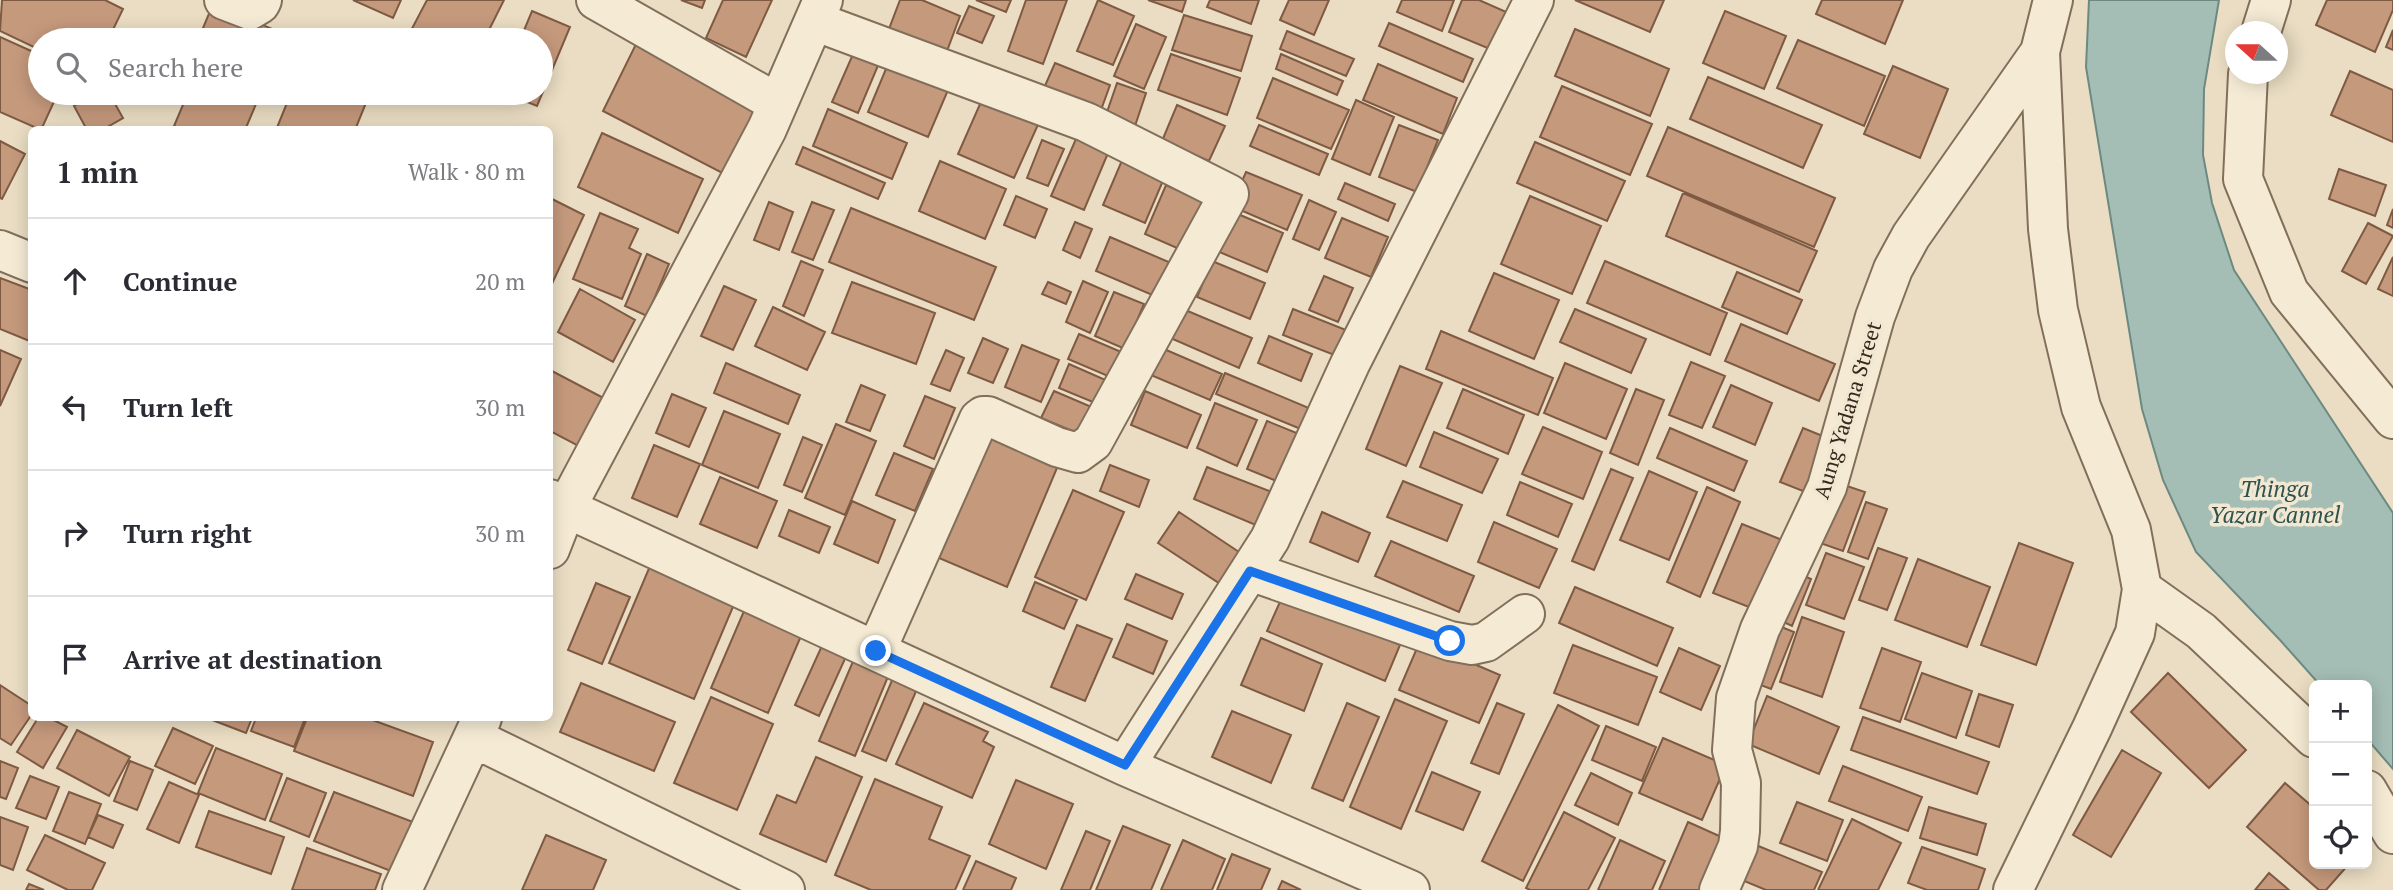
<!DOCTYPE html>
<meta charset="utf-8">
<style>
body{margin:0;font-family:"PT Serif",serif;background:#f2f2f3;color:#2b2b33}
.controls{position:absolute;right:21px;bottom:21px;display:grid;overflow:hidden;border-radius:10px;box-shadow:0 4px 18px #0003}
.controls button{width:63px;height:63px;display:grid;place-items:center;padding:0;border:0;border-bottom:2px solid #e1e1e2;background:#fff;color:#2b2b33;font:35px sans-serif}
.compass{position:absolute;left:2225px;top:21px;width:63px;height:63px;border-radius:50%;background:#fff;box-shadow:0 4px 18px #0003;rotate:291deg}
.stop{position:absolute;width:21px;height:21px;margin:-16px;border:5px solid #1a73e8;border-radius:50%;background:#fff}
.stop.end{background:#1a73e8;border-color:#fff;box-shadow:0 2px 7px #0008}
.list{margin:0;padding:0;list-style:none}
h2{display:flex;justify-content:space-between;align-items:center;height:91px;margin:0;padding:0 28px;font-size:30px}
h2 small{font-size:23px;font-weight:400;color:#7c7c81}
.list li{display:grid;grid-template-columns:46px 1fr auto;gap:21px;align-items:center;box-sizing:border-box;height:126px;padding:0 28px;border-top:2px solid #e1e1e2}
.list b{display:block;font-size:26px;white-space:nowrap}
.list em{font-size:23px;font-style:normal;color:#7c7c81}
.icon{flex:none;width:38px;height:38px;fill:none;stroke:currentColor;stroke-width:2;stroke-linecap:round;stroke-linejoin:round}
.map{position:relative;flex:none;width:2393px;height:890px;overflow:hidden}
.search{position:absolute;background:#fff;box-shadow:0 4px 18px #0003;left:28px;top:28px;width:525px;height:77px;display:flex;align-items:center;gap:18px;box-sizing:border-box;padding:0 24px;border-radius:38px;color:#7c7c81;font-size:26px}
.panel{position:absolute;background:#fff;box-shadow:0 4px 18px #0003;left:28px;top:126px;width:525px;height:595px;border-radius:10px}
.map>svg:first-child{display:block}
.water{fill:#a4bdb5;stroke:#6c8a82;stroke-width:2}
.building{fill:#c5997c;stroke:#7f5a43;stroke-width:2}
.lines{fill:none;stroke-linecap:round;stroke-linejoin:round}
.minor-casing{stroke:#826f5b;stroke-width:42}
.minor{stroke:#f5ebd5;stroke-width:38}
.route{stroke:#1a73e8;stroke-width:9}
.labels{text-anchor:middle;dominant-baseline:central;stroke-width:7;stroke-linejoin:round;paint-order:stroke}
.street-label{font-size:21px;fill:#33281e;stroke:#f2e8d1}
.water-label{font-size:23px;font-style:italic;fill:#2e524f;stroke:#f2e8d1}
</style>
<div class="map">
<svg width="2393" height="890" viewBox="0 0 2393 890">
<rect width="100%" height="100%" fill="#eaddc3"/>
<path class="water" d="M2089,0h130l-15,89 -1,66 9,48 22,67 159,243v256l-26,-30v-54h-47l-40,-45 -84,-88 -33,-72 -21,-71 -56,-342z"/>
<path class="building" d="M2,0h103l18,9 -15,31h-68v10l-40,-19z
M353,0h48l-8,18z
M427,0h77l-20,40h-78z
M681,0h24l-3,8z
M723,0h49l-26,57 -40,-19z
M900,0h22l38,16 -13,35 -58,-22z
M976,0h35l-5,12z
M1026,0h41l-24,64 -35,-13z
M1098,0l36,16 -21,49 -36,-14z
M1148,0h38l-4,12z
M1210,0h49l-8,24 -44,-17z
M1289,0h40l-15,35 -34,-15z
M1402,0h52l-12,31 -45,-19z
M1462,0h17l34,15 -16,37 -48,-20z
M1575,0h89l-14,32z
M1822,0h81l-18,44 -69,-30z
M2327,0h66v10l-18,42 -59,-27z
M213,4l76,32 -1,4h-90z
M969,6l25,10 -12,27 -25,-10z
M532,11l38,16 -33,79 -32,-13h36v-53h-21z
M1725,11l61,25 -22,53 -61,-26z
M1184,15l68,21 -11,35 -69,-21z
M1389,23l84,36 -10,23 -84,-36z
M1136,24l30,13 -22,52 -30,-13z
M1575,29l94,40 -19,47 -95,-40z
M2393,30v20l-7,-3z
M1287,31l67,28 -8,17 -66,-27z
M0,37l40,18v38h18l-17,37 -41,-18z
M638,40l126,65 -36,71 -125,-65z
M1798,40l87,36 -21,50 -87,-38z
M857,45l25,11 -24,57 -26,-11z
M1171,54l69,24 -13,37 -69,-25z
M1281,54l62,27 -6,14 -61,-26z
M1055,63l55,22 -9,25 -57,-22z
M888,64l60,26 -20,47 -60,-25z
M1378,64l79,34 -14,36 -80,-34z
M1893,66l55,23 -28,69 -56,-24z
M2350,71l43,19v52l-62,-27z
M1708,77l114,48 -19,43 -113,-49z
M1273,78l76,32 -18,39 -74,-31z
M1117,83l29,10 -12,36 -29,-11z
M1562,86l90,38 -22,51 -90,-38z
M97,93h12l14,25 -21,12h-15l-13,-24z
M188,93h61l10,4 -14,33h-62l-9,-4z
M291,93h79l-15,37h-79z
M438,93h19l-4,7z
M984,95l57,23 -27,60 -56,-24z
M1356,100l38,17 -24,58 -38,-16z
M1177,105l48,21 -16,35 -47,-20z
M828,109l79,34 -15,36 -79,-33z
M1259,125l69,29 -9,21 -69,-29z
M1399,125l39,15 -21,52 -38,-15z
M1668,127l167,71 -21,49 -167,-71z
M1079,132l32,14 -27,64 -33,-14z
M602,133l101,46 -25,54 -100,-46z
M1042,140l22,9 -16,37 -21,-8z
M0,141l25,13 -23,45 -2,-1z
M1535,142l90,39 -18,40 -90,-38z
M803,147l82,36 -7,16 -82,-35z
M1123,158l42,18 -20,47 -42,-18z
M940,161l66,28 -21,50 -66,-28z
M2339,169l47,16 -11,31 -46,-17z
M1246,172l56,23 -15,35 -56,-24z
M1345,183l50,21 -7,17 -50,-22z
M1166,185l48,22 -21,48 -48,-21z
M1683,193l134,58 -18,41 -133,-56z
M1016,196l31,13 -12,29 -31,-13z
M1530,196l71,30 -29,68 -71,-30z
M550,198l34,17 -34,73z
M1309,200l27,12 -17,38 -26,-11z
M769,202l24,10 -14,38 -25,-10z
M812,202l22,8 -21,50 -21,-8z
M851,208l145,59 -22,53 -145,-58z
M2393,209v19l-6,-3z
M1233,212l50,21 -16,39 -50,-21z
M600,213l38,16 -9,19 12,6 -19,45 -49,-20z
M1342,218l46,19 -17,40 -46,-19z
M1075,222l17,7 -12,29 -17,-8z
M2368,223l25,13 -27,48 -24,-13z
M1110,237l61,26 -14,34 -61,-26z
M647,254l22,10 -22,52 -22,-10z
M2393,257v39l-15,-7z
M801,261l22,9 -19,46 -21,-10z
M1212,261l53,22 -15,36 -53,-22z
M1605,261l122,52 -17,42 -123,-52z
M1737,272l65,28 -15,34 -65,-27z
M1494,273l65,27 -25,59 -65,-28z
M1324,276l29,12 -15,34 -29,-12z
M0,278l32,12v52l-32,-13z
M1083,281l25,11 -18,41 -24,-11z
M852,282l83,31 -19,51 -84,-31z
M1048,282l23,10 -5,12 -24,-10z
M724,286l32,14 -23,50 -32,-14z
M580,289l55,31 -22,42 -55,-30z
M1114,292l30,12 -19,45 -30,-13z
M1171,304l81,34 -13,30 -80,-35z
M773,307l52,25 -18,38 -52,-24z
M1293,309l58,23 -9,26 -59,-23z
M1575,309l71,30 -15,34 -71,-31z
M1741,324l94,40 -16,37 -94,-40z
M1441,331l112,47 -15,37 -112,-46z
M1079,334l47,20 -11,25 -47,-20z
M1269,336l43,18 -11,27 -43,-18z
M983,338l25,11 -15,34 -25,-10z
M1022,345l37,15 -18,42 -36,-15z
M1157,346l65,28 -12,26 -64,-27z
M0,350l21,9 -21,47z
M946,350l18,8 -14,33 -19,-7z
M1691,362l34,14 -23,52 -33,-13z
M726,363l74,32 -12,29 -74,-31z
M1565,363l62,26 -21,50 -62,-26z
M1069,364l41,18 -10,23 -41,-17z
M1400,366l42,17 -36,83 -40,-17z
M550,370l63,33 -25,48 -38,-20z
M1225,373l91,38 -8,21 -92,-38z
M861,385l24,10 -15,36 -24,-9z
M1731,385l41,18 -17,42 -42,-18z
M1463,389l61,26 -16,39 -61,-26z
M1636,389l28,11 -26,65 -28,-12z
M1054,391l47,20 -12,27 -48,-20z
M1145,391l56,24 -14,33 -56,-23z
M672,394l34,14 -17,39 -33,-14z
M925,396l30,12 -21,51 -30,-13z
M1215,403l42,17 -20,46 -40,-18z
M724,411l56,23 -22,54 -56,-23z
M1267,421l37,15 -20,48 -37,-15z
M836,424l40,17 -31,74 -40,-17z
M994,427l68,29 -55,131 -68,-29z
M1543,427l59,25 -19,47 -61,-25z
M1670,428l77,33 -13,30 -77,-33z
M1803,428l32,13 -22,54 -33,-13z
M1434,432l64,27 -16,34 -62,-26z
M803,437l19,8 -20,47 -18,-7z
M654,445l46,19 -23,53 -45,-19z
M894,453l39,16 -18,42 -39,-16z
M1110,465l39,15 -10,27 -39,-16z
M1207,467l65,25 -14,34 -64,-27z
M1611,469l22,9 -39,92 -22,-9z
M1649,471l48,21 -28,68 -49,-20z
M720,477l57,24 -20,47 -57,-24z
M1403,481l59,24 -15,36 -60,-24z
M1520,482l52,22 -14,33 -51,-22z
M1841,484l24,8 -22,59 -23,-8z
M1707,487l33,15 -40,95 -33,-15z
M1073,490l51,22 -38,88 -51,-23z
M852,501l43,19 -17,43 -44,-19z
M1866,502l21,7 -19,50 -20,-7z
M789,510l41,17 -11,26 -40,-17z
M1179,512l69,46 -20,31 -70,-46z
M1322,512l48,21 -12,29 -48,-20z
M1494,522l63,27 -18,39 -61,-26z
M1742,524l40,16 -28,69 -41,-16z
M1391,541l83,35 -15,36 -84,-36z
M2019,543l54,20 -37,102 -55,-20z
M1878,548l29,10 -20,52 -28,-10z
M1826,553l38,14 -20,52 -38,-14z
M1918,559l72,28 -23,60 -72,-27z
M650,566l85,36 -41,97 -85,-36z
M1791,570l20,9 -19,47 -19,-9z
M1136,574l47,20 -11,25 -47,-20z
M1035,582l42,18 -13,29 -41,-18z
M596,583l34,14 -28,67 -34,-14z
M1575,587l98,41 -16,38 -98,-43z
M1283,595l117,50 -15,36 -118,-50z
M744,611l57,25 -33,77 -57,-25z
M1802,617l42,15 -22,65 -42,-15z
M1769,622l25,10 -23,57 -26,-10z
M1127,624l40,17 -14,33 -40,-17z
M1077,625l35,14 -27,62 -34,-14z
M1261,638l61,26 -18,47 -63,-26z
M825,639l24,11 -30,66 -24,-11z
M1420,641l80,34 -21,48 -80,-33z
M1573,645l84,32 -19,48 -84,-32z
M1679,648l41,18 -19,44 -41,-18z
M1882,648l39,14 -21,60 -40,-14z
M857,652l35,15 -37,89 -36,-15z
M1922,673l50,18 -16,47 -51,-19z
M2168,673l78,77 -37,38 -78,-76z
M893,678l24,11 -31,72 -24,-10z
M581,683l94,39 -21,49 -94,-39z
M0,685l32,21v8l-21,31 -11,-7z
M1979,694l34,11 -14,42 -33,-12z
M1767,696l72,31 -20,47 -71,-30z
M711,697l62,27 -36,86 -63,-27z
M1395,699l52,22 -46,108 -51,-22z
M924,703l64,29 -5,9 11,6 -22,51 -76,-34z
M1347,703l32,14 -36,84 -31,-13z
M1497,703l27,11 -25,60 -28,-11z
M1558,705l41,21 -76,155 -41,-20z
M1232,711l59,24 -20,48 -59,-26z
M1863,717l126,45 -12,32 -126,-44z
M38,718h12l17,9 -24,41 -26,-16z
M207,718h45l-6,15z
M256,718h49l-11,29 -43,-16z
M307,718h60l66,24 -20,54 -119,-45z
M1606,726l50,21 -14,34 -50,-21z
M173,728l40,18 -18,38 -40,-18z
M77,730l53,27 -21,39 -52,-28z
M1663,738l63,27 -24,55 -63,-27z
M216,748l66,26 -17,46 -67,-27z
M2122,750l39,23 -50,84 -38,-22z
M816,757l46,20 -36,85 -66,-28 17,-39 19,8z
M0,761l18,7 -12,31 -6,-2z
M130,761l23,9 -16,40 -23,-9z
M1843,766l79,31 -14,34 -79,-30z
M1432,772l48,20 -17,38 -47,-19z
M1591,773l41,20 -14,32 -43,-20z
M30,776l29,11 -13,32 -30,-11z
M287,778l39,15 -17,44 -39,-16z
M875,779l67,28 -13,32 41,17 -15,34h-84l-36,-15z
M1016,780l57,24 -27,65 -57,-25z
M169,782l30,13 -20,48 -32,-14z
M2285,783l29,25v56h35l-23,26h-7l-72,-63z
M69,792l32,12 -16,40 -32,-13z
M334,792l87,33 -20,50 -87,-34z
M1797,802l46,18 -16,41 -47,-18z
M1929,807l57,17 -9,31 -57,-17z
M209,811l75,26 -13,37 -75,-27z
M1564,812l51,26 -27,52h-58l-4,-2z
M98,815l25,10 -10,23 -25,-11z
M0,817l28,10 -15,43 -13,-5z
M1852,819l49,24 -23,47h-60z
M1688,822l47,21 -21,47h-55z
M1123,826l47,19 -19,45h-55z
M1086,831l24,10 -20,49h-29z
M45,835l60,28 -13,27h-24l-41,-20z
M546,835l60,25 -13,30h-71z
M1183,840l42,19 -13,31h-51z
M1620,840l45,21 -13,29h-54z
M1751,843l71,29 -8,18h-48l-29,-12z
M1922,847l63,22 -7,21h-51l-19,-7z
M307,848l74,26 -6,16h-83z
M1232,854l38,15 -9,21h-44z
M976,861l40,17 -5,12h-48z
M2269,873l20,17h-34z
M1282,881l19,9h-23z
M29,884l15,6h-18z"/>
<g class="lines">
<g class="minor-casing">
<path id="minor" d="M224,0l26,10 10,-6 2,-4
M596,0l181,103
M814,21l272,101 143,72 -136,248 -15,11 -21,-6 -69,-31h-5l-4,3 -103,232
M2261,32l10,-32
M2248,74l-5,105 46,113 104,127
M0,250l32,13
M550,499l16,9 559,258 285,124
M550,549l16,-41 201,-379 56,-129
M1250,571l200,70 22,4 14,-3 39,-28
M2142,589l59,42 113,107
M474,738l311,152
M1125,766l145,-227 80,-175 184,-364
M2367,790l26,44
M402,890l80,-172
M1719,890l19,-44 2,-15 1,-48 -9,-33 4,-52 24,-69 67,-142 48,-170 18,-48 18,-33 129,-184 13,-52
M2013,890l79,-162 43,-95 7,-44 -11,-59 -50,-123 -23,-97 -10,-81 -8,-177"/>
</g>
<use href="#minor" class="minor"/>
</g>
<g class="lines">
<path class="route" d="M876,651l249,114 125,-194 200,70"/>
</g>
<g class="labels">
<g class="street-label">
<text transform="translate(1847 410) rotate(-73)">Aung Yadana Street</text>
</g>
<g class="water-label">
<text x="2275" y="488">Thinga<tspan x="2275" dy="26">Yazar Cannel</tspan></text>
</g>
</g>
</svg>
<div class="controls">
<button>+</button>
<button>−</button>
<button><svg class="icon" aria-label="locate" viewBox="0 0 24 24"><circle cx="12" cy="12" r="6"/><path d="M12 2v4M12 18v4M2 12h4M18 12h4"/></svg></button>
</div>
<svg class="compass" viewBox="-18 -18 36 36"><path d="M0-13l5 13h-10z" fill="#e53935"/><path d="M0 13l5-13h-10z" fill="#7c7c81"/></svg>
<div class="stop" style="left:1450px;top:641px"></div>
<div class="stop end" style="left:876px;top:651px"></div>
<div class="search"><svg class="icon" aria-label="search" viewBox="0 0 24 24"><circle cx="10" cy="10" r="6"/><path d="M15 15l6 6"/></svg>Search here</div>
<section class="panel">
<h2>1 min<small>Walk · 80 m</small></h2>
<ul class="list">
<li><svg class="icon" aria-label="ahead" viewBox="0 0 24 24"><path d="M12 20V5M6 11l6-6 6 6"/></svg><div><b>Continue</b></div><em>20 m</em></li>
<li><svg class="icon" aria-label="left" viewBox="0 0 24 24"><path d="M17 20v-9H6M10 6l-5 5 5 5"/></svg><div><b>Turn left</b></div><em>30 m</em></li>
<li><svg class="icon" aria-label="right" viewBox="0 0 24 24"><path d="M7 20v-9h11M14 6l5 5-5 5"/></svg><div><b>Turn right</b></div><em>30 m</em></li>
<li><svg class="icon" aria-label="arrive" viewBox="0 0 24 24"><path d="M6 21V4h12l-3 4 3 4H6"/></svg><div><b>Arrive at destination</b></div></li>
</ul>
</section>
</div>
